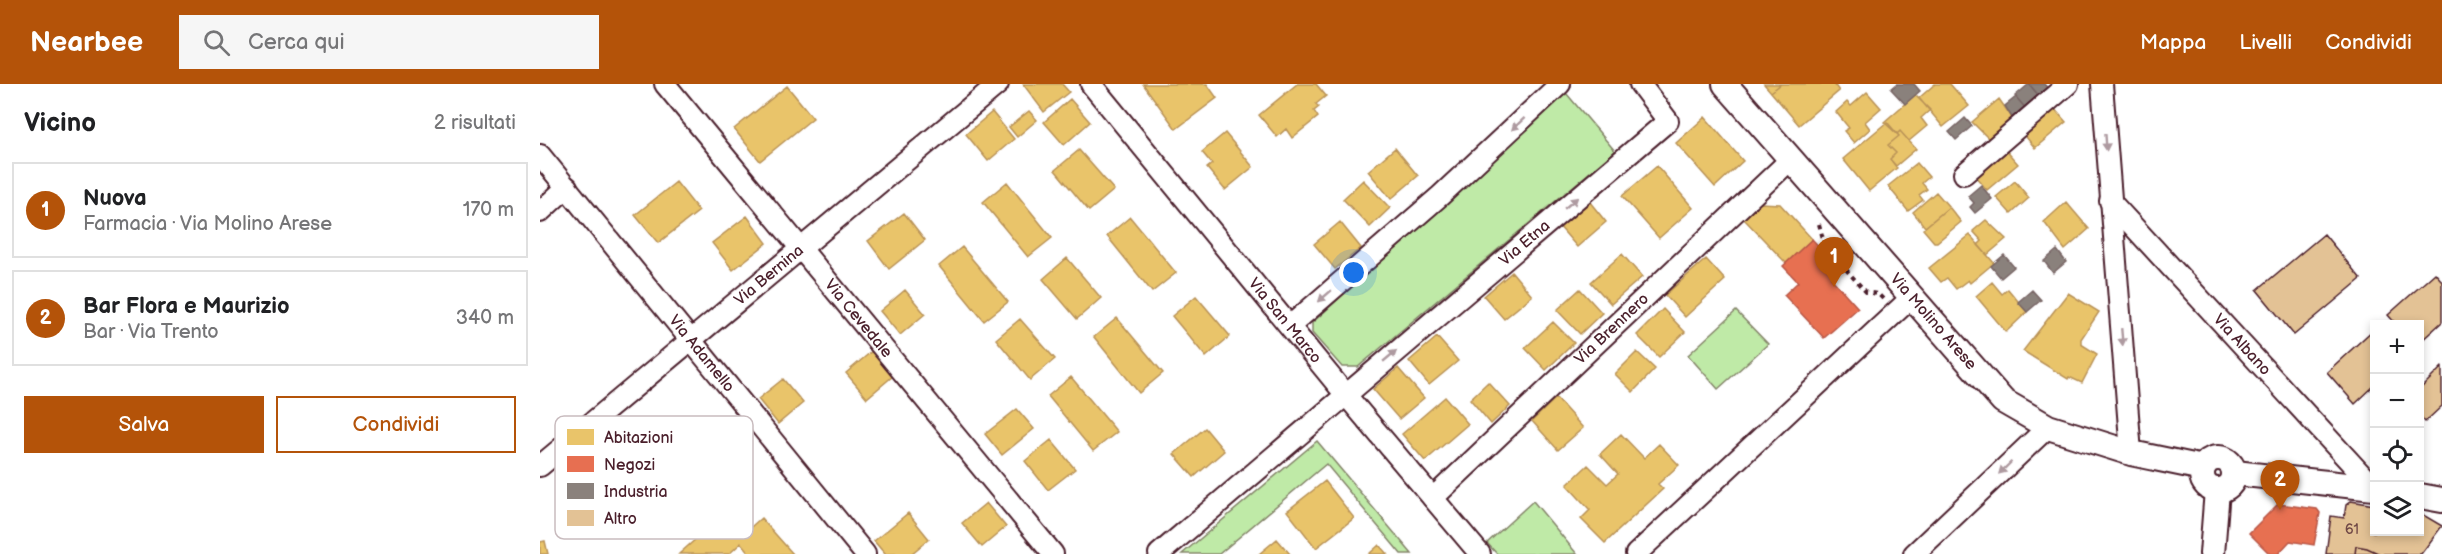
<!DOCTYPE html>
<html lang="it">
<meta charset="utf-8">
<style>
body{margin:0;font-family:"Balsamiq Sans",sans-serif;background:#f6f6f6;color:#202124}
.controls{position:absolute;right:18px;bottom:18px;display:grid;overflow:hidden;border-radius:0px;box-shadow:0 3px 9px #0003}
.controls button{width:54px;height:54px;display:grid;place-items:center;padding:0;border:0;border-bottom:2px solid #e0e0e0;background:#fff;color:#202124;font:30px sans-serif}
.you{position:absolute;left:814px;top:189px;width:21px;height:21px;margin:-15px;border:4px solid #fff;border-radius:50%;background:#1a73e8;box-shadow:0 0 0 9px #1a73e833}
.badge{display:grid;place-items:center;width:39px;height:39px;border-radius:50%;background:#b45309;color:#fff;font-size:20px;font-weight:700}
.pin{position:absolute;translate:-50% -50px;filter:drop-shadow(0 2px 3px #0008)}
.pin::after{content:'';position:absolute;top:32px;width:21px;height:18px;background:inherit;clip-path:polygon(0 0,100% 0,50% 100%)}
.list{margin:0;padding:0;list-style:none}
h2{display:flex;justify-content:space-between;align-items:center;height:78px;margin:0;padding:0 24px;font-size:26px}
h2 small{font-size:20px;font-weight:400;color:#757577}
.list li{display:grid;grid-template-columns:39px 1fr auto;gap:18px;align-items:center;box-sizing:border-box;height:96px;margin:0 12px 12px;padding:0 12px;border:2px solid #e0e0e0;border-radius:0px}
.list b{display:block;font-size:22px;white-space:nowrap}
.list p{margin:0;font-size:20px;white-space:nowrap;color:#757577}
.list em{font-size:20px;font-style:normal;color:#757577}
.actions{display:flex;gap:12px;padding:18px 24px}
.actions a{flex:1;padding:14px 0;border:2px solid #b45309;border-radius:0px;text-align:center;font-size:21px;color:#b45309}
.actions .main{background:#b45309;color:#fff}
.icon{flex:none;width:33px;height:33px;fill:none;stroke:currentColor;stroke-width:2;stroke-linecap:round;stroke-linejoin:round}
.map{position:relative;flex:none;width:1902px;height:470px;overflow:hidden}
header{display:flex;align-items:center;gap:36px;box-sizing:border-box;height:84px;padding:0 30px;background:#b45309;color:#fff}
header strong{font-size:28px}
nav{display:flex;gap:33px;margin-inline-start:auto;font-size:21px}
.search{width:420px;height:54px;background:#f6f6f6;display:flex;align-items:center;gap:15px;box-sizing:border-box;padding:0 21px;border-radius:0px;color:#757577;font-size:22px}
main{display:flex}
aside{flex:1;background:#fff}
.map>svg:first-child{display:block}
.green{fill:#bfeaa7;stroke:#848469;stroke-width:1.5}
.homes{fill:#e9c46a;stroke:#b99257;stroke-width:1.5}
.shops{fill:#e76f51;stroke:#b85746;stroke-width:1.5}
.industry{fill:#8a817c;stroke:#776464;stroke-width:1.5}
.building{fill:#e3c295;stroke:#4a1f2b;stroke-width:1.5}
.lines{fill:none;stroke-linecap:round;stroke-linejoin:round}
.minor-casing{stroke:#4a1f2b;stroke-width:24}
.tertiary-casing{stroke:#4a1f2b;stroke-width:28}
.path{stroke:#4a1f2b;stroke-width:4;stroke-dasharray:4.5 4.5;stroke-linecap:butt}
.minor{stroke:#fff;stroke-width:20}
.tertiary{stroke:#fff;stroke-width:24}
.oneway{fill:#ae9aa0}
.labels{text-anchor:middle;dominant-baseline:central;stroke-width:6;stroke-linejoin:round;paint-order:stroke}
.number-label{font-size:14px;fill:#704846}
.street-label{font-size:16px;fill:#4a1f2b;stroke:#fff}
.key{fill:#fff;stroke:#c9bcbf;stroke-width:1.5}
.key-label{font-size:16px;fill:#4a1f2b}
</style>
<header>
<strong>Nearbee</strong>
<div class="search"><svg class="icon" aria-label="search" viewBox="0 0 24 24"><circle cx="10" cy="10" r="6"/><path d="M15 15l6 6"/></svg>Cerca qui</div>
<nav><a>Mappa</a><a>Livelli</a><a>Condividi</a></nav>
</header>
<main>
<aside>
<h2>Vicino<small>2 risultati</small></h2>
<ul class="list">
<li><span class="badge">1</span><div><b>Nuova</b><p>Farmacia · Via Molino Arese</p></div><em>170 m</em></li>
<li><span class="badge">2</span><div><b>Bar Flora e Maurizio</b><p>Bar · Via Trento</p></div><em>340 m</em></li>
</ul>
<div class="actions"><a class="main">Salva</a><a>Condividi</a></div>
</aside>
<div class="map">
<svg width="1902" height="470" viewBox="0 0 1902 470">
<rect width="100%" height="100%" fill="#fff"/>
<filter id="ink" filterUnits="userSpaceOnUse"><feTurbulence type="fractalNoise" baseFrequency=".0167" numOctaves="2"/><feDisplacementMap in="SourceGraphic" scale="12" xChannelSelector="R" yChannelSelector="G"/><feConvolveMatrix kernelMatrix="1 2 1 2 8 2 1 2 1" color-interpolation-filters="sRGB"/></filter>
<g filter="url(#ink)">
<path class="green" d="M1026,9l49,58 -257,216h-16l-30,-34v-10z
M1196,227l32,33 -50,45 -30,-34z
M777,357l95,113h-11l-75,-90 -107,90h-37z
M993,417l44,53h-80l-10,-11z"/>
<path class="homes" d="M483,0h39l7,8 -25,20z
M603,0h64l10,14 -41,31z
M757,0h19l10,12 -10,8 3,3 -5,4 4,6 -26,21 -6,-9 -9,8 -18,-22z
M1224,0h17l-10,8z
M1241,0h53l5,7 -40,34 -28,-33z
M1395,0h15l19,22 -26,21 -24,-29z
M247,2l26,32 -53,43 -26,-32z
M1327,8l14,16 -16,14 5,7 -16,14 -10,-12 5,-3 -13,-16 11,-10 4,4z
M1375,11l15,15 -9,8 6,8 -18,15 -9,-10 -3,3 -13,-12z
M530,15l20,23 -26,23 -20,-23z
M1459,15l16,23 -23,20 -20,-20z
M1512,22l14,16 -31,26 -13,-16z
M489,27l8,9 -20,17 -8,-10z
M452,28l22,27 -26,22 -22,-27z
M1165,33l38,44 -28,26 -39,-44z
M1347,38l12,14 -11,9 8,8 -6,6 7,9 -28,23 -26,-32z
M1360,47l16,18 -20,17 -6,-7 6,-6 -8,-8 11,-9 -2,-2z
M685,49l28,34 -28,23 -18,-22 5,-4 -10,-12z
M1463,63l15,17 -31,26 -12,-14z
M855,64l23,28 -27,23 -23,-28z
M539,66l35,40 -25,21 -34,-41z
M1377,79l12,14 -7,6 5,6 -8,6 4,5 -15,11 -20,-25z
M1117,82l36,42 -34,30 -37,-42z
M823,96l27,28 -20,19 -27,-28z
M1475,97l14,17 -18,16 -15,-17z
M136,98l23,29 -41,32 -23,-28z
M467,98l45,56 -24,19 -45,-55z
M1396,108l13,15 -24,20 -12,-15z
M1049,117l17,21 -29,25 -18,-21z
M1526,118l23,27 -24,21 -21,-28z
M1220,119l20,1 32,35 -26,24 -42,-44z
M1409,123l12,15 -24,20h-3l-11,-13z
M364,129l21,27 -36,29 -21,-28z
M207,132l20,27 -34,27 -21,-27z
M590,133l46,56 -24,19 -45,-56z
M1446,136l20,19 -19,16 -9,-10 4,-4 -9,-10z
M800,138l21,26 -26,21 -21,-25z
M1430,151l24,28 -24,20 -2,-3 -12,9 -9,-11 -6,4 -12,-14z
M422,163l46,55 -24,19 -45,-55z
M1082,170l20,23 -31,27 -20,-22z
M527,174l34,40 -24,21 -34,-40z
M1166,175l19,21 -40,37 -20,-22z
M972,188l20,24 -28,23 -20,-23z
M1452,198l10,12 6,-5 19,23 -21,20 -30,-36z
M1040,205l22,24 -22,21 -23,-24z
M365,206l20,24 -25,21 -20,-24z
M1528,209l31,19 -18,27v5l16,10 -15,29 -13,-6 -1,2 -45,-28z
M656,212l34,40 -24,21 -34,-41z
M1123,225l22,23 -26,25 -22,-22z
M577,234l46,55 -24,20 -45,-56z
M480,235l35,40 -25,21 -34,-41z
M1013,238l21,21 -28,27 -21,-22z
M897,253l21,24 -29,24 -20,-24z
M332,267l21,25 -26,22 -21,-25z
M1097,268l18,17 -22,23 -18,-18z
M858,284l26,30 -25,21 -26,-30z
M531,293l46,55 -24,19 -45,-55z
M243,295l20,24 -25,21 -20,-25z
M948,298l22,24 -19,18 -21,-25z
M905,313l23,27 -43,37 -23,-27z
M1016,314l27,30 -25,22 -26,-29z
M477,325l17,20 -32,26 -17,-21z
M665,344l19,23 -30,26 -20,-23z
M1081,350l23,24 15,-14 20,21 -21,19 5,5 -58,54 -24,-24 9,-9 -23,-25 21,-20 19,19 11,-10 -18,-20z
M511,356l24,29 -27,21 -23,-29z
M785,397l29,37 -38,30 -29,-37z
M446,419l20,24 -24,20 -20,-24z
M368,429l21,26 -18,15h-26l-11,-13z
M221,434l32,36h-43l-9,-11 -12,11h-50l36,-32 8,8 9,-9 11,13z
M737,455l13,15h-31z
M5,457l3,13h-8v-12z
M839,461l8,9h-18z"/>
<path class="shops" d="M1272,155l28,30 -9,9 27,30 -34,30 -40,-43 14,-13 -15,-16z
M1738,420l39,5 3,4 -6,32 -24,-4 -12,13h-8l-21,-21z"/>
<path class="industry" d="M1357,0h17l6,7 -15,13 -14,-15z
M1489,0h15l7,8 -9,8z
M1489,0l12,14 -14,12 -12,-14z
M1476,13l11,13 -13,11 -9,-15z
M1425,34l7,8 -16,14 -7,-8z
M1441,101l11,14 -17,14 -5,-6 4,-4 -6,-7z
M1517,166l9,12 -13,11 -9,-12z
M1464,171l10,12 -13,11 -10,-12z
M1492,206l9,10 -14,12 -9,-10z"/>
<path class="building" d="M1784,150l37,45 -67,56 -37,-45z
M1895,189l7,8v41l-22,20v-18h-24l-8,-9z
M1834,245v57l-19,18 -28,-32z
M1902,283v39l-17,16 -5,-6v-27z
M1811,417l23,4v27h46v-19l22,13 -21,28h-95l5,-38 13,2 2,-13z
M1816,462l11,2 13,6h-25z"/>
<g class="lines">
<g class="minor-casing">
<g id="minor">
<path id="s1" d="M125,0l388,470"/>
<path id="s2" d="M551,0l254,310 135,160"/>
<path d="M1562,0l29,369"/>
<path id="s3" d="M0,71l325,399"/>
<path d="M1424,90l104,-90"/>
<path id="s4" d="M1570,117l264,287"/>
<path d="M0,128l27,-25"/>
<path d="M750,242l150,-130 120,-112"/>
<path id="s5" d="M0,382l458,-382"/>
<path id="s6" d="M893,414l357,-338"/>
<path id="s7" d="M619,470l509,-433 -28,-37"/>
<path d="M1096,470l275,-256"/>
<path d="M1374,470l134,-127"/>
</g>
</g>
<g class="tertiary-casing">
<g id="tertiary">
<path id="s8" d="M1185,0l278,317 45,26 83,26 72,15"/>
<circle cx="1678" cy="390" r="16"/>
<path d="M1695,389l139,15"/>
<path d="M1880,412l22,4"/>
<path d="M1672,470l5,-64"/>
</g>
</g>
<path class="path" d="M1279,140l6,22 41,46 12,2 5,5"/>
<use href="#minor" class="minor"/>
<use href="#tertiary" class="tertiary"/>
</g>
<defs><path id="oneway-solid" d="M-6-.8H1V-3.2L6.5 0L1 3.2V.8H-6Z" transform="scale(1.5)"/></defs>
<g class="oneway">
<use href="#oneway-solid" transform="translate(978 40) rotate(137)"/>
<use href="#oneway-solid" transform="translate(1566 58) rotate(86)"/>
<use href="#oneway-solid" transform="translate(1031 119) rotate(-40)"/>
<use href="#oneway-solid" transform="translate(785 212) rotate(139)"/>
<use href="#oneway-solid" transform="translate(1582 253) rotate(85)"/>
<use href="#oneway-solid" transform="translate(850 272) rotate(-40)"/>
<use href="#oneway-solid" transform="translate(1465 384) rotate(136)"/>
</g>
</g>
<g class="labels">
<g class="number-label">
<text x="1812" y="445">61</text>
</g>
<g class="street-label">
<text stroke="none"><textPath href="#s7" startOffset="480">Via Etna</textPath></text>
<text stroke="none"><textPath href="#s5" startOffset="298">Via Bernina</textPath></text>
<text stroke="none"><textPath href="#s1" startOffset="304">Via Cevedale</textPath></text>
<text stroke="none"><textPath href="#s2" startOffset="306">Via San Marco</textPath></text>
<text stroke="none"><textPath href="#s8" startOffset="316">Via Molino Arese</textPath></text>
<text stroke="none"><textPath href="#s6" startOffset="246">Via Brennero</textPath></text>
<text stroke="none"><textPath href="#s4" startOffset="195">Via Albano</textPath></text>
<text stroke="none"><textPath href="#s3" startOffset="256">Via Adamello</textPath></text>
</g>
</g>
<rect x="15" y="332" width="198" height="123" rx="9" class="key"/>
<rect x="27" y="345" width="27" height="16" fill="#e9c46a"/>
<rect x="27" y="372" width="27" height="16" fill="#e76f51"/>
<rect x="27" y="399" width="27" height="16" fill="#8a817c"/>
<rect x="27" y="426" width="27" height="16" fill="#e3c295"/>
<g class="key-label">
<text x="64" y="359">Abitazioni</text>
<text x="64" y="386">Negozi</text>
<text x="64" y="413">Industria</text>
<text x="64" y="440">Altro</text>
</g>
</svg>
<div class="controls">
<button>+</button>
<button>−</button>
<button><svg class="icon" aria-label="locate" viewBox="0 0 24 24"><circle cx="12" cy="12" r="6"/><path d="M12 2v4M12 18v4M2 12h4M18 12h4"/></svg></button>
<button><svg class="icon" aria-label="layers" viewBox="0 0 24 24"><path d="M12 4l9 5-9 5-9-5zM3 14l9 5 9-5"/></svg></button>
</div>
<div class="you"></div>
<div class="pin badge" style="left:1294px;top:203px">1</div>
<div class="pin badge" style="left:1740px;top:426px">2</div>
</div>
</main>
